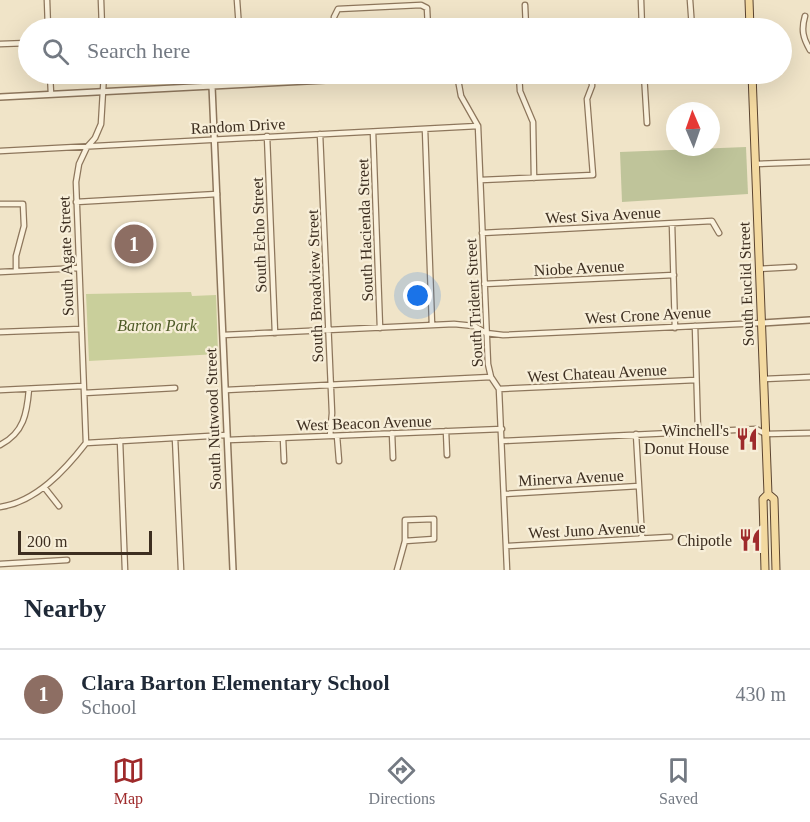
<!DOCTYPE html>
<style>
body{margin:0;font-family:Georgia,serif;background:#f2f2f3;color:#1f2937}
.compass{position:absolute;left:666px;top:102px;width:54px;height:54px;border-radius:50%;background:#fff;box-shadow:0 6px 24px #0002;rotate:358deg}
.scale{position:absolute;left:18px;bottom:15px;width:134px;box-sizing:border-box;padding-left:6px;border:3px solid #3d2e20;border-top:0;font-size:16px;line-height:21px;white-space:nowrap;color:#3d2e20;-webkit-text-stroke:4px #f7eed8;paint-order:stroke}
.you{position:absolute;left:418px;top:296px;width:21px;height:21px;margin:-15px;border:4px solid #fff;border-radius:50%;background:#1a73e8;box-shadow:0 0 0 9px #1a73e833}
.badge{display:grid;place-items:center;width:39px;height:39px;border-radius:50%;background:#9e2a2b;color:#fff;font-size:20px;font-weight:700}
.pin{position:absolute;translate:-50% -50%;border:3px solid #fff;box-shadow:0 2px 6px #0006}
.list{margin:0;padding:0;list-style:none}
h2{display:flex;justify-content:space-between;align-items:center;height:78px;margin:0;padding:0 24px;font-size:26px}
h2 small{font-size:20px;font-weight:400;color:#747a83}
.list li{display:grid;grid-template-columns:39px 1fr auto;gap:18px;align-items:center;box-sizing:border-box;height:90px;padding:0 24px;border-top:2px solid #e0e1e3}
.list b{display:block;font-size:22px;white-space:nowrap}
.list p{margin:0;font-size:20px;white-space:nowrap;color:#747a83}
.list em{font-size:20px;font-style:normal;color:#747a83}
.icon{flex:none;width:33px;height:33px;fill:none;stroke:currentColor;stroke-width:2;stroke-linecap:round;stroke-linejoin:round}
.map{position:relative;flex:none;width:810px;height:570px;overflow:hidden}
.search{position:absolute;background:#fff;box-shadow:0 6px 24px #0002;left:18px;right:18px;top:18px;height:66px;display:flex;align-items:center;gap:15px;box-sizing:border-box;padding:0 21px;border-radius:33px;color:#747a83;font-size:22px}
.sheet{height:168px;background:#fff}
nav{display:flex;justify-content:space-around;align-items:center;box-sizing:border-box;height:84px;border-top:2px solid #e0e1e3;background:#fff;font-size:16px;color:#747a83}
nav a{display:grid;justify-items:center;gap:3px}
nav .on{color:#9e2a2b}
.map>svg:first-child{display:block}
.green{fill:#c9cf9b}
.cemetery{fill:#bfc49a}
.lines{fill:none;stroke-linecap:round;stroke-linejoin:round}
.minor-casing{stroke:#8d765c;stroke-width:7}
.tertiary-casing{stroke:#8d765c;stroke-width:8}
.primary-casing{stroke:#5b4430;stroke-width:9}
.minor{stroke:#faf1dc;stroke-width:4.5}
.tertiary{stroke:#faf1dc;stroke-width:5}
.primary{stroke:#f3d9a0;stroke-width:7}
.labels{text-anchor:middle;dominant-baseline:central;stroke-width:4.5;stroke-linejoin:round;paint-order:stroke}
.street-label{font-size:16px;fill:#3d2e20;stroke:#f7eed8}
.park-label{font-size:16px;font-style:italic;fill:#4d5a26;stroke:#f7eed8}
.poi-label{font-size:16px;fill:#3d2e20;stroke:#f7eed8;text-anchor:end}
</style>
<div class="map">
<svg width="810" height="570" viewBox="0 0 810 570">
<rect width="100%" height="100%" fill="#f0e4c8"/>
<path class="green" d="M191,292l1,4 24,-1 2,59 -129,7 -3,-67z"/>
<path class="cemetery" d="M746,147l2,47 -126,8 -2,-50z"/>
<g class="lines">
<g class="minor-casing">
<path id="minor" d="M47,0l1,28
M101,0l1,28
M237,0l2,28
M641,0l1,28
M690,0l2,28
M525,5l1,23
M805,16c-4,14 -2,22 5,34
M334,28v-11l4,-8 83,-4 6,3 1,20
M0,44l28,-1
M50,74l1,20
M240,74l1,10
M457,74l4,22 17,30 10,238 3,13 8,12 8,181
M519,74l1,17 13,31 1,56
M644,74l3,49
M425,129l7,196
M373,132l7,196
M320,134l12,279 -2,23
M267,136l8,197
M0,151l478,-25
M755,164l55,-2
M481,180l112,-5 -6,-76 5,-13v-12
M76,202l141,-8
M0,204h23l1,22 -8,30v15
M672,224l3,104
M482,233l230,-12 7,12
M759,269l35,-2
M0,272l79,-4
M484,284l190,-9
M695,326l3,105
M0,332l81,-3
M223,335l231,-11 20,2 12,7 17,2 258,-12
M764,379l46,-2
M499,389l197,-9
M0,390l83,-4
M226,390l265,-13
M84,393l91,-5
M446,431l1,24
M392,433l1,25
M636,434l6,104
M337,436l2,25
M175,438l6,132
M283,438l1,23
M228,440l274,-11
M120,441l5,129
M502,441l254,-12 10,5 44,-1
M86,443l-10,-261 3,-18 8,-17 8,-9 6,-14 3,-50
M86,443l141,-8
M0,445c24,-12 27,-32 29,-56
M44,487l15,19
M504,494l135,-8
M0,507c36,-5 65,-37 86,-64
M506,546l164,-9
M0,564l67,-4
M397,570l8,-29v-21l29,-1v20l-29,2"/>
</g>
<g class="tertiary-casing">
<path id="tertiary" d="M212,86l21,484
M0,97l441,-23
M761,323l49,-3"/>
</g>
<g class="primary-casing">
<path id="primary" d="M749,0l1,28
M752,74l16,420 6,5 2,71
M765,570l-2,-71 5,-5"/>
</g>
<use href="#minor" class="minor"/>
<use href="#tertiary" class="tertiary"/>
<use href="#primary" class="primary"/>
</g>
<defs>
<g id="restaurant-bare" transform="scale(1.8)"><path d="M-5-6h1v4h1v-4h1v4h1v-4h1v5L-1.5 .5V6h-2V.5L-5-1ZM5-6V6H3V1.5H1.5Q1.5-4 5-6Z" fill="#9e2a2b" stroke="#f7eed8" stroke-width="2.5" paint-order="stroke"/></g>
</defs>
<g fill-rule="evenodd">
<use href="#restaurant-bare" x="747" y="439"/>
<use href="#restaurant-bare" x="750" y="540"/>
</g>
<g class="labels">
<g class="street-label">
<text transform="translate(238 126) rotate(-3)">Random Drive</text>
<text transform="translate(603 215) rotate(-3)">West Siva Avenue</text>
<text transform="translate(365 230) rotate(-92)">South Hacienda Street</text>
<text transform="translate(259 235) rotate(-92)">South Echo Street</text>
<text transform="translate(66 256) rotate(-92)">South Agate Street</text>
<text transform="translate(579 268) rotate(-3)">Niobe Avenue</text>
<text transform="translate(746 284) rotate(-92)">South Euclid Street</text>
<text transform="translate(315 286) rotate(-92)">South Broadview Street</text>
<text transform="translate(474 303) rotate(-93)">South Trident Street</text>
<text transform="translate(648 315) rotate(-3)">West Crone Avenue</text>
<text transform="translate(597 373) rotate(-3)">West Chateau Avenue</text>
<text transform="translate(213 419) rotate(-92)">South Nutwood Street</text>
<text transform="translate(364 423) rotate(-2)">West Beacon Avenue</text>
<text transform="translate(571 478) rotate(-3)">Minerva Avenue</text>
<text transform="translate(587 530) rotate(-3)">West Juno Avenue</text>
</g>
<g class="park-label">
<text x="157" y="325">Barton Park</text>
</g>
<g class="poi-label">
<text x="729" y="430">Winchell's<tspan x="729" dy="18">Donut House</tspan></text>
<text x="732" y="540">Chipotle</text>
</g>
</g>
</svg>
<svg class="compass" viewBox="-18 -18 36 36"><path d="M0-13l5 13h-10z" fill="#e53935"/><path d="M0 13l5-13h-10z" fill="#747a83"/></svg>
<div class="scale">200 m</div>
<div class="you"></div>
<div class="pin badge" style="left:134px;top:244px;background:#8d6e63">1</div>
<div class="search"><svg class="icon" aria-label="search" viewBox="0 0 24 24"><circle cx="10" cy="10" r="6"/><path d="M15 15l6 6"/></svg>Search here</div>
</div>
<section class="sheet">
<h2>Nearby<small></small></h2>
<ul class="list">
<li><span class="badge" style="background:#8d6e63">1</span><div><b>Clara Barton Elementary School</b><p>School</p></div><em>430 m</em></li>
</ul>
</section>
<nav>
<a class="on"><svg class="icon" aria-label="map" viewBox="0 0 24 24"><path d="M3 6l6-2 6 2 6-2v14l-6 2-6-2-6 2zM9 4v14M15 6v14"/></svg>Map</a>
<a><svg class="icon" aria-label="directions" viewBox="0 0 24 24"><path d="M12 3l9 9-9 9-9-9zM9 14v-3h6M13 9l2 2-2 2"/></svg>Directions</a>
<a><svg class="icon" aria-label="saved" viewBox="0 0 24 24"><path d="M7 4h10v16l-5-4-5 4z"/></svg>Saved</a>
</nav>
